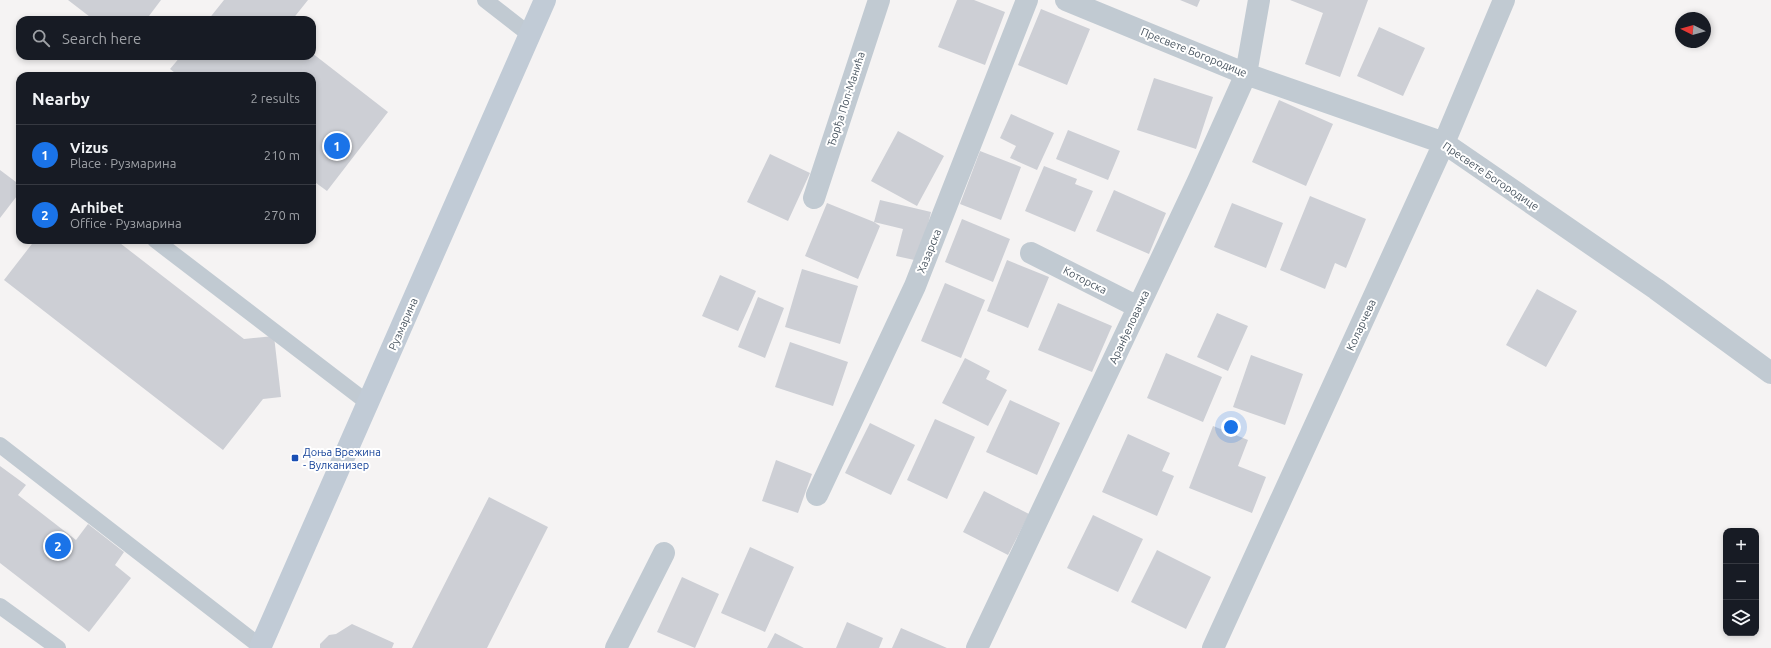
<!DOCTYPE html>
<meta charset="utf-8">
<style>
body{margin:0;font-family:Ubuntu,sans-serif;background:#20242c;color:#f1f3f6}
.controls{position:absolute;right:12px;bottom:12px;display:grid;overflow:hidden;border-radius:8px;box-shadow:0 2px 6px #0003}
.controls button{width:36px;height:36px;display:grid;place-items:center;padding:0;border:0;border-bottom:1px solid #363941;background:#171b24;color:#f1f3f6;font:20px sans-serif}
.compass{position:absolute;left:1675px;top:12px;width:36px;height:36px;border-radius:50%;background:#171b24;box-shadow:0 2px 6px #0003;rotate:275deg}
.you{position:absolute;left:1231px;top:427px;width:14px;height:14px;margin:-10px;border:3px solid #fff;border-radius:50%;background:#1a73e8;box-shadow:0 0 0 6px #1a73e833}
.badge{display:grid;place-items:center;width:26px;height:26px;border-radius:50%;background:#1a73e8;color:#fff;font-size:13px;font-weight:700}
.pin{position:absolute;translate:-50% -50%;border:2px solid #fff;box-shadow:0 1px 4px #0006}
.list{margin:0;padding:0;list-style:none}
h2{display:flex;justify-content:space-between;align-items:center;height:52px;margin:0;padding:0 16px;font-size:17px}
h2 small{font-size:13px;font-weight:400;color:#9ea1a6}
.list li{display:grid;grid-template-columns:26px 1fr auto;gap:12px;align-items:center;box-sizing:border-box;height:60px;padding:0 16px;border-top:1px solid #363941}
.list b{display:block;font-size:15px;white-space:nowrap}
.list p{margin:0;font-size:13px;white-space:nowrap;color:#9ea1a6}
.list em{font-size:13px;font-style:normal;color:#9ea1a6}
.icon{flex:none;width:22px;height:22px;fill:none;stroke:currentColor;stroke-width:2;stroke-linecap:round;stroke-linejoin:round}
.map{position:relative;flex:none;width:1771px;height:648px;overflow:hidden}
.search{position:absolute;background:#171b24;box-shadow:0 2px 6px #0003;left:16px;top:16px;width:300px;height:44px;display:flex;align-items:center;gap:10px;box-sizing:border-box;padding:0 14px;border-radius:12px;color:#9ea1a6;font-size:15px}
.panel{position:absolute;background:#171b24;box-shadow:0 2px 6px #0003;left:16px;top:72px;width:300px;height:172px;border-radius:12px}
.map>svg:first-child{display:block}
.building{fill:#cdcfd5}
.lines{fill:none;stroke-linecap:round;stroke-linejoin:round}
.lane{stroke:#c1cad2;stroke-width:16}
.street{stroke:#c1cad2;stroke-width:22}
.secondary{stroke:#c1cbd6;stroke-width:22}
.transit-dot{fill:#1a4fb4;stroke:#fff;stroke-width:1.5}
.labels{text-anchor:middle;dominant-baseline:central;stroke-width:4;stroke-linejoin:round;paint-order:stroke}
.street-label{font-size:11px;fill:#4a5661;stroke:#fff}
.transit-label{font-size:11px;fill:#164399;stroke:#fff;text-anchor:start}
</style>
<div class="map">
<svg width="1771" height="648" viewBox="0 0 1771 648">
<rect width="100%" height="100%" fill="#f5f3f3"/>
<path class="building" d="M68,0h93l-15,20h-52z
M224,0h84l-16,20h-84z
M957,0h17l31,12 -20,53 -47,-18z
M1180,0h20l-3,7z
M1290,0h78l-28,77 -35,-13 18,-51z
M1041,9l49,20 -23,56 -49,-20z
M1379,27l46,21 -22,48 -46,-20z
M312,53l76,59 -61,79 -15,-11v-104h-133l-9,-7 11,-13h131z
M1154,78l59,19 -17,52 -59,-19z
M1279,100l54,24 -27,62 -54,-24z
M1011,114l43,19 -17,37 -27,-12 6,-12 -16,-8z
M1068,130l52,21 -12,29 -52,-21z
M898,131l46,25 -27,50 -46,-25z
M980,151l41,16 -20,53 -41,-16z
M770,154l40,19 -22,48 -41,-19z
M1044,166l33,13 -2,5 18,7 -18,41 -50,-21z
M0,170l20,15v7l-20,26z
M1114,190l52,23 -17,41 -53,-23z
M1310,196l56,23 -20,49 -11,-5 -10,26 -45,-19z
M880,200l51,12 -12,49 -23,-5 7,-27 -29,-7z
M827,203l47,19 6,4 -22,53 -53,-23z
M1232,203l51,20 -17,45 -52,-21z
M962,219l48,20 -17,43 -48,-20z
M35,240h81l128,99 30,-3 7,61 -18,2 -40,51 -219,-170z
M1007,260l42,17 -21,51 -41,-17z
M802,269l56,17 -18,58 -55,-17z
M720,275l36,16 -18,40 -36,-15z
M945,283l40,17 -24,58 -40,-17z
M1537,289l40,22 -31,56 -40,-22z
M758,297l26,11 -19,50 -27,-11z
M1058,303l54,23 -20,46 -54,-22z
M1217,313l31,13 -20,45 -31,-14z
M790,342l58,20 -15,44 -58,-19z
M1166,353l56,24 -19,45 -56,-24z
M1251,355l52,19 -18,51 -52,-18z
M965,358l25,13 -4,8 21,11 -19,36 -46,-23z
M1010,400l50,23 -23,52 -51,-23z
M935,419l40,18 -28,62 -40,-19z
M870,423l45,22 -24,50 -46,-22z
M1213,426l35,14 -10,26 28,11 -14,36 -63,-25z
M1128,434l42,19 -8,18 12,5 -17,40 -55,-24z
M776,460l36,14 -14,39 -36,-12z
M0,466l26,19 -8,10 58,45 12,-16 36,28 -9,13 16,13 -42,54 -89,-69z
M984,491l45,23 -21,41 -45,-23z
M489,497l59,30 -61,121h-75z
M1093,515l50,24 -25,53 -51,-24z
M750,547l44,20 -29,65 -44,-19z
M1157,550l54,27 -25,52 -55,-27z
M682,577l37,17 -24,54 -38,-16z
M847,622l36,16 -4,10h-43z
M352,624l42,19 -2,5h-72v-4l9,-9 7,-1z
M901,628l46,20h-55z
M775,633l29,15h-37z"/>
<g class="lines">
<path class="lane" d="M485,0l45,35
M155,240l213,163
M0,445l261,202
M0,606l58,42"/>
<path class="street" d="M1066,0l180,74 198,69 212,146 115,84
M814,198l65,-198
M1031,253l107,54
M817,495l98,-209 112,-286
M616,648l48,-95
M977,648l221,-467 48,-107 13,-74
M1213,648l231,-505 60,-143"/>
<path class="secondary" d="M260,648l285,-648"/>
</g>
<rect class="transit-dot" x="291" y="454" width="8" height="8" rx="2"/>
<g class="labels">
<g class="street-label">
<text transform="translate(1194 52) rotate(22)">Пресвете Богородице</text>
<text transform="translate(846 99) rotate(-72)">Ђорђа Поп-Манића</text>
<text transform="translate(1491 176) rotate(34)">Пресвете Богородице</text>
<text transform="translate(929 251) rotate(-68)">Хазарска</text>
<text transform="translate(1085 280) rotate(27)">Которска</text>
<text transform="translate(403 324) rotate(-66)">Рузмарина</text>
<text transform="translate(1361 325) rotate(-65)">Коларчева</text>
<text transform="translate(1129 327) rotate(-65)">Аранђеловачка</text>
</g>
<g class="transit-label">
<text x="303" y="452">Доња Врежина<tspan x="303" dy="13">- Вулканизер</tspan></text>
</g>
</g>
</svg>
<div class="controls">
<button>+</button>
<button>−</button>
<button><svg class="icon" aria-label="layers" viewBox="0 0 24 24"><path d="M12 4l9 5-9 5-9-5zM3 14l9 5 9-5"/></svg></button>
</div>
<svg class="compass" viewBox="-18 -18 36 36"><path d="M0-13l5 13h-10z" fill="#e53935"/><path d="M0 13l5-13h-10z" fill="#9ea1a6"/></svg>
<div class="you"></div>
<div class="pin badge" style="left:337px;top:146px">1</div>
<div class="pin badge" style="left:58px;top:546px">2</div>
<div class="search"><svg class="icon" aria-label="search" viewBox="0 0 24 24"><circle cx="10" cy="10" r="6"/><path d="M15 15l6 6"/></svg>Search here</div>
<section class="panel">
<h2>Nearby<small>2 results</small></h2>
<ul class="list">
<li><span class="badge">1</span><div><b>Vizus</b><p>Place · Рузмарина</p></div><em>210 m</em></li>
<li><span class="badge">2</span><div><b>Arhibet</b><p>Office · Рузмарина</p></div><em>270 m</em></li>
</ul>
</section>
</div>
